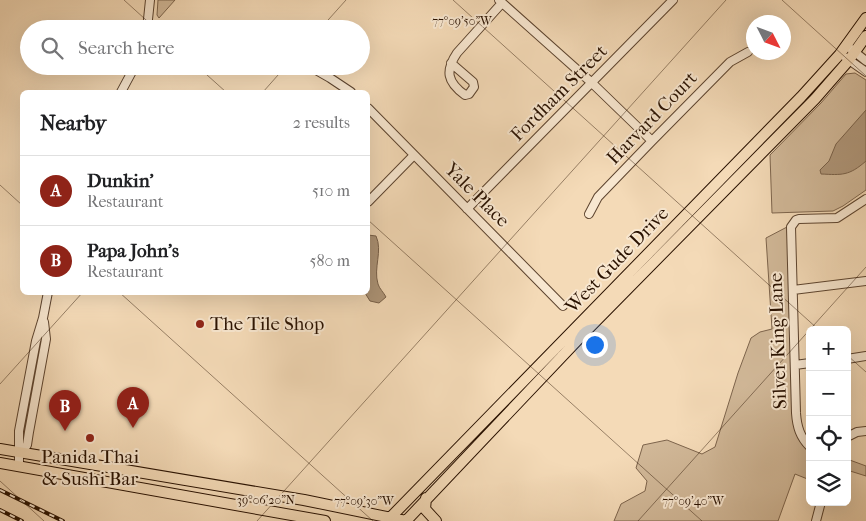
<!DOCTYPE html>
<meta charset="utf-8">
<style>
body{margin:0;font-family:"IM FELL French Canon",serif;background:#f2f2f2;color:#202124}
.controls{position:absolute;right:15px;bottom:15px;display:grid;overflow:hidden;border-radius:8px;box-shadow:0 5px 20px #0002}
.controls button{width:45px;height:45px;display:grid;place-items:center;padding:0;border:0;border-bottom:1px solid #e0e0e0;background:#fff;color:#202124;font:25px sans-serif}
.compass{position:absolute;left:746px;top:15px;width:45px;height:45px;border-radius:50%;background:#fff;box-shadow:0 5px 20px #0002;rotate:132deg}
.you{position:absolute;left:594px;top:344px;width:18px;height:18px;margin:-12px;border:4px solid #fff;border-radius:50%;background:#1a73e8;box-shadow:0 0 0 8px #1a73e833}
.badge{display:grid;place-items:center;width:32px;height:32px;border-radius:50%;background:#8f2418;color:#fff;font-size:16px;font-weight:700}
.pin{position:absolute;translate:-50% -41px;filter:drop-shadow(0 1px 2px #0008)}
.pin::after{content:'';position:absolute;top:26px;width:18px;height:15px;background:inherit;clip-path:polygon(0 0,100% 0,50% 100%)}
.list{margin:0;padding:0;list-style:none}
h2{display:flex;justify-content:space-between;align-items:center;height:65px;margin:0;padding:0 20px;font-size:21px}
h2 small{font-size:16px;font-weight:400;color:#757577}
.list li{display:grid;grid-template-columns:32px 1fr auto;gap:15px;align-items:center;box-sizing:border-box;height:70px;padding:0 20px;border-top:1px solid #e0e0e0}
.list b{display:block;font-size:19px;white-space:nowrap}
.list p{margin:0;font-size:16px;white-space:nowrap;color:#757577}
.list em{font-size:16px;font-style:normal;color:#757577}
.icon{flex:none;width:28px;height:28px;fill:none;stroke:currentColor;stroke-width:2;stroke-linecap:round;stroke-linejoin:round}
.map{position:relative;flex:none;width:866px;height:521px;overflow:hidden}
.search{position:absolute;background:#fff;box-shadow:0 5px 20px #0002;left:20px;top:20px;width:350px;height:55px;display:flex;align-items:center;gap:12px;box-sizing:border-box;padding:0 18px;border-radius:28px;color:#757577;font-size:19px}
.panel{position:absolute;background:#fff;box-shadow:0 5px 20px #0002;left:20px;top:90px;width:350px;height:205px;border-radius:8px}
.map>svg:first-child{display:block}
.green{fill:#d1b898;stroke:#7d644c}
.water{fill:#af9679;stroke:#796149}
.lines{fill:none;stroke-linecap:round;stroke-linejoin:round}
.minor-casing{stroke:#5c432e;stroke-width:10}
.major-casing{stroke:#291100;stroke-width:12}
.minor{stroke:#f8e7d0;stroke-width:8}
.major{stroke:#f4dab7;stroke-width:10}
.rail-casing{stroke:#291100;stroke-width:4}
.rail{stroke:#f8e7d0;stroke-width:2;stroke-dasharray:5.5;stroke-linecap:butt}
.ticks{fill:none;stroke:#291100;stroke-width:1;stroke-opacity:0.45}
.poi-dot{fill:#8f2418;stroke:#f8e7d0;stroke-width:2}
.labels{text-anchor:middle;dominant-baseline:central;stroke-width:4;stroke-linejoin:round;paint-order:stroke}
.street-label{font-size:19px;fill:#291100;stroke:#f8e7d0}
.poi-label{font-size:19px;fill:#291100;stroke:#f8e7d0;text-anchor:start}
.ticks-label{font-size:12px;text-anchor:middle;fill:#291100;stroke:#f8e7d0;stroke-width:4;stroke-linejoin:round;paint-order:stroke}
</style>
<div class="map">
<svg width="866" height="521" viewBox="0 0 866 521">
<rect width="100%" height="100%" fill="#f4dab7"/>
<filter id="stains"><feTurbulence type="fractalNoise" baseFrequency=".004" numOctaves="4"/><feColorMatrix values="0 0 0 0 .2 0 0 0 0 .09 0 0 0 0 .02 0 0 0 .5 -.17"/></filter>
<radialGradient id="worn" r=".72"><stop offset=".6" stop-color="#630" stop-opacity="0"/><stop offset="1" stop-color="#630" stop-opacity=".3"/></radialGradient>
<path class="green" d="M158,0h17l-16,18 -2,-3z
M855,73l11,7v110l-23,16 -10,5 -61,2 -2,-58 51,-52 25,-29z
M787,227l4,4 5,182 14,34v33l-15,-6 -17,47h-164l7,-17 24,-13 2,-10 -11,-13 7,-23 24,-5 35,14 13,-7 23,-74 13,-35 9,-6 12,-3 -6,-91z
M847,459l19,7v10l-19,-6z"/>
<path class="water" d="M866,110v51c-17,15 -24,14 -45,13l-1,-4 9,-9 7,-17z
M368,235l8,1c7,15 -3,32 2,48 1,4 6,9 8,13l-7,6 -9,-2 -5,-8 3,-1z"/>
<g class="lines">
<g class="minor-casing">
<path id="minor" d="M499,0l93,83 60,58
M147,26l13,3
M147,29l3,-29
M846,45l20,16
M846,58l20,14
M451,63l22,19 1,5 -5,7 -4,1c-18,-13 -20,-24 -8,-42l45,-50
M309,66l21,12 21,14
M121,92l14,-26
M368,108l195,198
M368,202l46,-47
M467,209l206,-209
M589,214l9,-17 54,-56 78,-79 18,-10
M793,290l73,-9
M847,359l19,-3
M795,365l15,-2
M847,437l10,-5 9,-1
M810,447c-10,-10 -13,-20 -14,-34l-5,-186 5,-7 3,-1 38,-1 29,-19
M20,453l7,-8 2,-13 17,-93 -2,-17
M19,467v-36l17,-90 7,-23 5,-26
M816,521l5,-19"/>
</g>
<g class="major-casing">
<path id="major" d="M0,449l304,51 102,21
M0,463l325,58
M426,498l-1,11 11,12
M387,521l414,-424 39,-43 26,-36
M406,521l181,-191 228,-231 34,-39 17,-24"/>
</g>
<use href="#minor" class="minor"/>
<use href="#major" class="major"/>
<g class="rail-casing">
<path id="rail" d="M0,490l63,31
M0,510l22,11"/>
</g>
<use href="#rail" class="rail"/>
</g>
<path class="ticks" d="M124,0l32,29M453,0l366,330M782,0l84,76M320,29l26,-29M197,66l29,26M263,92l23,-26M0,185l22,20M368,220l334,301M119,292l254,229M847,355l19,17M0,384l83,-92M0,481l44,40M257,521l469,-521M638,521l228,-254"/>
<g class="poi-dot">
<circle cx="200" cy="324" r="5"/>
<circle cx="90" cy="438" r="5"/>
</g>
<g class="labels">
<g class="street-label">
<text transform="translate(559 93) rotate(-45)">Fordham Street</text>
<text transform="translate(652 118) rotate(-46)">Harvard Court</text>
<text transform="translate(477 195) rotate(45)">Yale Place</text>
<text transform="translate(617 260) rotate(-46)">West Gude Drive</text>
<text transform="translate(778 341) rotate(-92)">Silver King Lane</text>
</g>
<g class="poi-label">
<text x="210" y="324">The Tile Shop</text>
<text x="90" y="457" text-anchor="middle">Panida Thai<tspan x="90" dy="22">&amp; Sushi Bar</tspan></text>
</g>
</g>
<g class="ticks-label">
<text x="462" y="25">77°09'50"W</text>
<text x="266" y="504">39°06'20"N</text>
<text x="364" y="505">77°09'30"W</text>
<text x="693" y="505">77°09'40"W</text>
</g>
<rect width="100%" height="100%" filter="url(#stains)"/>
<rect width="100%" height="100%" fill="url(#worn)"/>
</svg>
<div class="controls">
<button>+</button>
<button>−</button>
<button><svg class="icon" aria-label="locate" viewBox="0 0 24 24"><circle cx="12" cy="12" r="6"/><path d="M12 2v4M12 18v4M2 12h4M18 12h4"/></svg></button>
<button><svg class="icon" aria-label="layers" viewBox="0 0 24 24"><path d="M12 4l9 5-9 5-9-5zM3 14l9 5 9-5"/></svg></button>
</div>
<svg class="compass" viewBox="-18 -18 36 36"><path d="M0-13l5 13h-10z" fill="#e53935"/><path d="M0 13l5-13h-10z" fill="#757577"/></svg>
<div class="you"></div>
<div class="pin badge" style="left:133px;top:428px">A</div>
<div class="pin badge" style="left:65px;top:431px">B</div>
<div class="search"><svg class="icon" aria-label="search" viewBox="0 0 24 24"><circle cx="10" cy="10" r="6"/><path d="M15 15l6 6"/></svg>Search here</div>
<section class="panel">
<h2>Nearby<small>2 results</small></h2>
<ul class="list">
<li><span class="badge">A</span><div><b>Dunkin'</b><p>Restaurant</p></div><em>510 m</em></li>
<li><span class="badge">B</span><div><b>Papa John's</b><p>Restaurant</p></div><em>580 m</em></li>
</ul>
</section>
</div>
